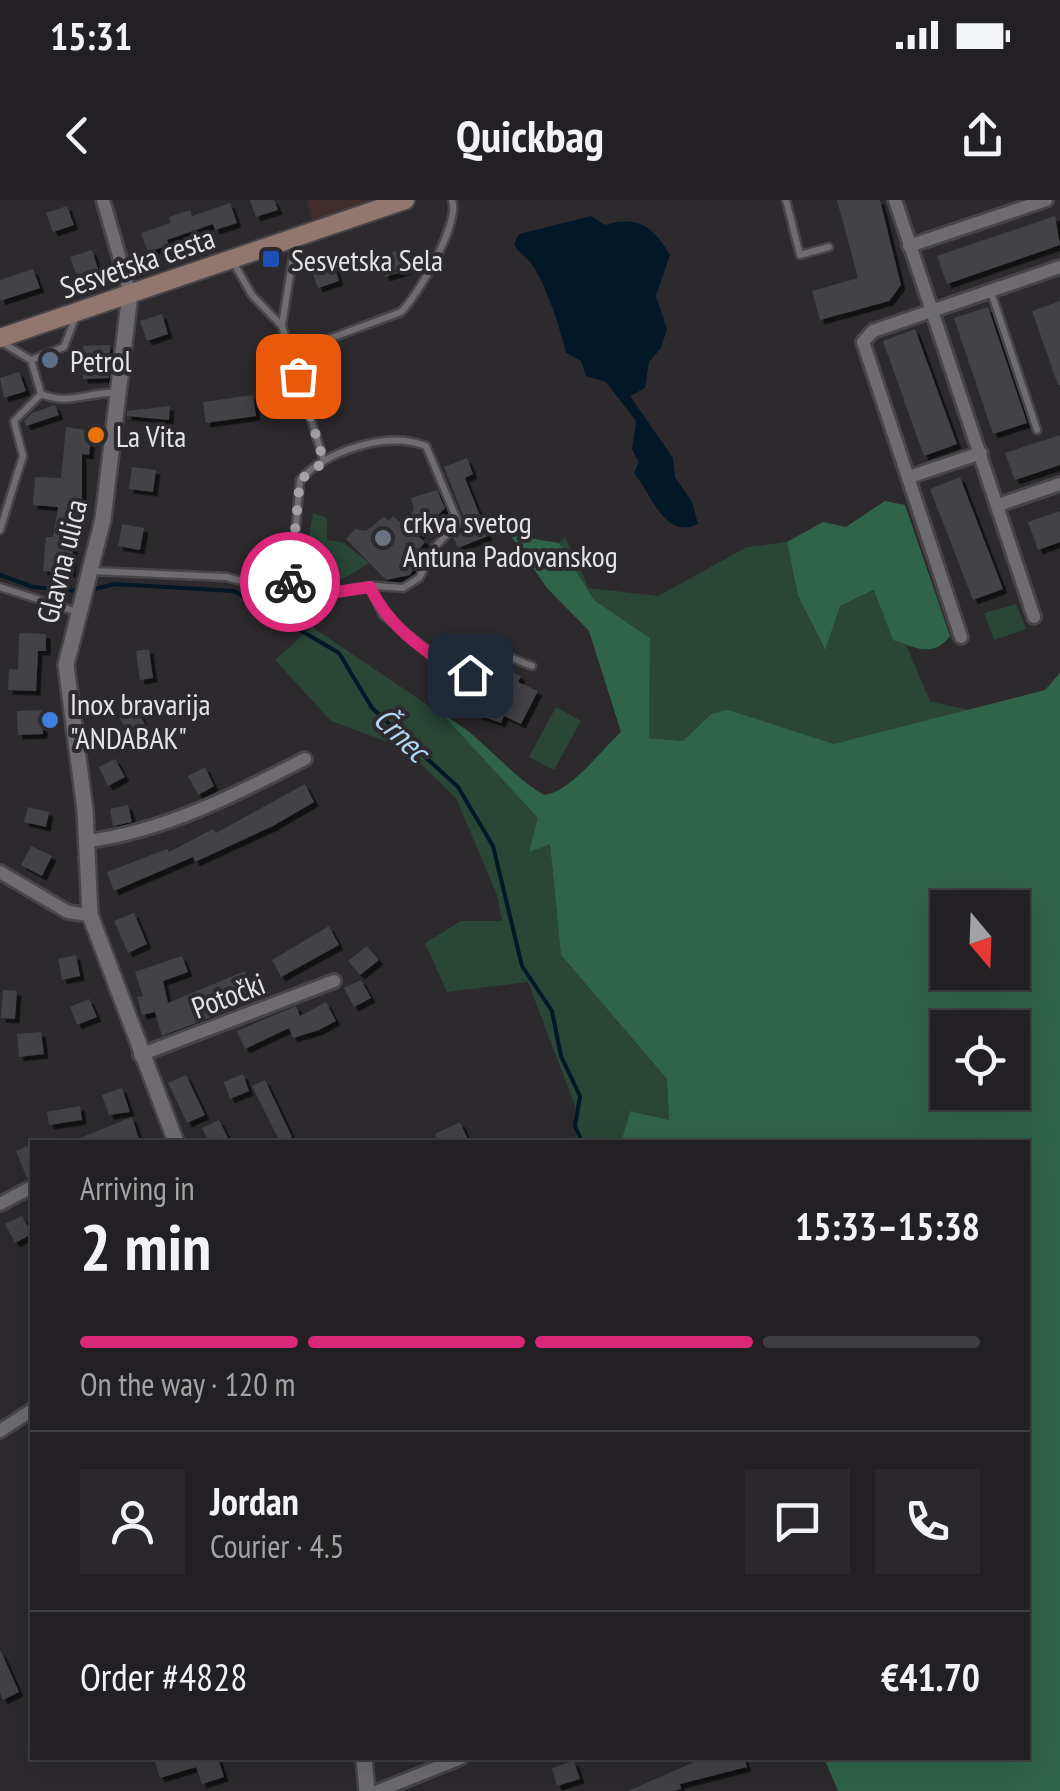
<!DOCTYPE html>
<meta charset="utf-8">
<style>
:root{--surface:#222022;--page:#2a282a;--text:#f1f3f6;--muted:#a2a3a5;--line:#3f3e40;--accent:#db2777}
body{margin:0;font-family:"PT Sans Narrow",sans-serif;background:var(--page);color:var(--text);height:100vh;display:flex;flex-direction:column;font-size:38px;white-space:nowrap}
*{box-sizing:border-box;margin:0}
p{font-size:32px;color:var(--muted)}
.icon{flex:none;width:55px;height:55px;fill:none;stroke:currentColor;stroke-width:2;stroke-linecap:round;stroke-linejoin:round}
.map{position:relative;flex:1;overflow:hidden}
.sheet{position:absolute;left:30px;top:940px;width:1000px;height:620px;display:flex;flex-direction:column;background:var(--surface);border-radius:0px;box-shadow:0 10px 40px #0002,0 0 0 2px var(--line)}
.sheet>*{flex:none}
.needle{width:65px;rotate:161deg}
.buttons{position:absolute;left:930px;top:690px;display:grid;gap:20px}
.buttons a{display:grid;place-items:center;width:100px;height:100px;border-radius:0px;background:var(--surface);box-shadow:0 10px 40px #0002,0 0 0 2px var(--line);font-size:50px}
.pin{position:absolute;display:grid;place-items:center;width:85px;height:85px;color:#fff;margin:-42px;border-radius:20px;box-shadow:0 5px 15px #0006}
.courier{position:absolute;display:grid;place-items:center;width:100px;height:100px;margin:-50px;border:8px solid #db2777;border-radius:50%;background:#fff;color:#222;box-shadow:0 2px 12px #0007}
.head em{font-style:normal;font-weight:700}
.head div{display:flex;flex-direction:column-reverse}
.head{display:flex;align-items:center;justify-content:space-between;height:170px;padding:0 50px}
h1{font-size:65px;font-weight:700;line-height:75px}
.bar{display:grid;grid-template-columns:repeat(4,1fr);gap:15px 10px;align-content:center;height:120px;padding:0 50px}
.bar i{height:12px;border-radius:8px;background:var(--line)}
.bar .selected{background:var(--accent)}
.bar p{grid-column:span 4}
.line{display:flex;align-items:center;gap:25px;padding:0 50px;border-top:2px solid var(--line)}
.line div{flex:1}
.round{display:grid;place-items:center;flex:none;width:105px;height:105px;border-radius:0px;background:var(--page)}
.status{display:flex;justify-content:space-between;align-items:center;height:70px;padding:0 50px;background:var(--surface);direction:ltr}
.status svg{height:28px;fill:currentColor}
header{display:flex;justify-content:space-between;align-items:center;height:130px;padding:0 50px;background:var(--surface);font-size:45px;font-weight:700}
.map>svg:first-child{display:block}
.commercial{fill:#412d2b}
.green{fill:#294637}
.forest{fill:#30644a;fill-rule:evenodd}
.water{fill:#021827}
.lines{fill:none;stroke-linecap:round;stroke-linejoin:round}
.stream{stroke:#021827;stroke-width:4}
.building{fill:#424246;filter:url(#shadow)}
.service-casing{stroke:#474548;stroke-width:11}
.minor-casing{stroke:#474548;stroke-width:18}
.tertiary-casing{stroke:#474548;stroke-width:20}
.secondary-casing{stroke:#474548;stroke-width:22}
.service{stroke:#6e6c70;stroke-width:6}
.minor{stroke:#6e6c70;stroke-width:12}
.tertiary{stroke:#6e6c70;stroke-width:15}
.secondary{stroke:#92776e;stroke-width:18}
.done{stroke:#a4a2a5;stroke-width:10;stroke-dasharray:0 18}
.route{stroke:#db2777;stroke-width:12}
.transit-dot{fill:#1a4fb4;stroke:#2d2a2e;stroke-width:4}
.service-dot{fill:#5c6f8a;stroke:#2d2a2e;stroke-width:4}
.food-dot{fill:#e8710a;stroke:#2d2a2e;stroke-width:4}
.worship-dot{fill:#6b7280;stroke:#2d2a2e;stroke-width:4}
.shop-dot{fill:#3f7fe0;stroke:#2d2a2e;stroke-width:4}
.labels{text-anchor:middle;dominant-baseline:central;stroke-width:8;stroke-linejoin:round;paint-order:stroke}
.poi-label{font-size:30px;fill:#e4e3e5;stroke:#2d2a2e;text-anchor:start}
.street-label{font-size:30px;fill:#e4e3e5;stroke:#2d2a2e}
.water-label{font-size:32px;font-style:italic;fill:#afd7f5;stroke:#2d2a2e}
</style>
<div class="status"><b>15:31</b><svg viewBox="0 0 49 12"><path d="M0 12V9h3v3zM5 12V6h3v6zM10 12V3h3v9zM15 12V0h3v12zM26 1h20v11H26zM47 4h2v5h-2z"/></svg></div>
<header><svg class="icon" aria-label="back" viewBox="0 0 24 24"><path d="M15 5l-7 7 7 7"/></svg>Quickbag<svg class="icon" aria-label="share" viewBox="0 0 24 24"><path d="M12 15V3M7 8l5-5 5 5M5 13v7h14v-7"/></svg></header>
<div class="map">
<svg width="1060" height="1591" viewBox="0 0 1060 1591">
<defs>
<filter id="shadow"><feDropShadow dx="4.5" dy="4.5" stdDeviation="0" flood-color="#0009"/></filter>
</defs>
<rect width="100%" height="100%" fill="#2d2a2e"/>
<!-- commercial -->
<polygon class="commercial" points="307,0 380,0 313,23"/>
<!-- green -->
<g class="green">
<path d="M313,313L327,318V340L344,343L369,363C349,376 327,392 302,380Z"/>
<polygon points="565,337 589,388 658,396 747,347 787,342 798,396 824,449 840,406 875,390 893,440 906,445 930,501 972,511 834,544 711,514 683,541 648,538 650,438 594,400 559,343"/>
<polygon points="1016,404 1026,429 994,440 984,413"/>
<polygon points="312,427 444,516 539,618 530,651 550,643 561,755 667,879 669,920 630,911 621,942 576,942 575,906 528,782 447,792 425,743 461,721 502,721 497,695 456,598 404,548 331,521 275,460"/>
<polygon points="556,507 581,521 554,570 529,557"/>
</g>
<!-- forest -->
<g class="forest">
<path d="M885,301L905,305L950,436C933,458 916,448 893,440L874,390L840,406L825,450L798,396L787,342L823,322L846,327Z"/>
<path d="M510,335L559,343L594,400L650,438L649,538L683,541L711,514L728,510L834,544L1045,490L1060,473V1591H838L824,1558H1028V942H621L630,911L669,920L667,879L561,755L550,644L529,652L538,618L444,516C474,528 509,575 544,595C571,592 601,550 621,532L589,431L547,388ZM948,708H1012V772H948ZM948,828H1012V892H948Z"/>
</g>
<!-- water -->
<path class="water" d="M591,16L605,25C638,15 654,27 670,55L656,96L667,129L661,148L649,162L645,188L630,196L673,258L675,277L692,302L698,324C665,341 651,293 634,273L639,262L632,249L636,221L606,182L586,176L581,161L566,153C561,131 545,80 530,62C525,55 518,53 514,44L519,34Z"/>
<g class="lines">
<!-- stream -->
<g class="stream">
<polyline points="0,375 33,387 78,391"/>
<polyline points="88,391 114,384 234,391 339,453 372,508 458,587 493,646 522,766 552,811 561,856 580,896 575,926 582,942"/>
</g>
</g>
<!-- building -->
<g class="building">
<polygon points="250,0 274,0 278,10 256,17"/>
<polygon points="837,0 880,0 901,85 889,101 820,120 812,91 858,78"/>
<polygon points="230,3 237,23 215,30 213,24 167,40 169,45 148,52 141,33 171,23 169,17 190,10 192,16"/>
<polygon points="67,6 74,25 53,32 46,13"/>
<polygon points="1055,16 1060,45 947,84 937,56"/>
<polygon points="92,50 98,69 77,76 70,57"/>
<polygon points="400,50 407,70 385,77 379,57"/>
<polygon points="333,62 339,81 318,88 311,69"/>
<polygon points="33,69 40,88 0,101 0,80"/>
<polygon points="1060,101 1060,185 1058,185 1032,111"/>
<polygon points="988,107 1027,223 993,234 954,118"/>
<polygon points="162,114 168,134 147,141 140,121"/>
<polygon points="915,129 957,244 924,256 883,141"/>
<polygon points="110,145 109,178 83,179 83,146"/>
<polygon points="19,172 26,191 4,198 0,178"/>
<polygon points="253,195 256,216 206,223 203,202"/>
<polygon points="55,205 59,215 26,226 24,221 32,213"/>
<polygon points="170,206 169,220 127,216 127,211"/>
<polygon points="66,227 92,231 89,255 82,254 82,305 79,323 75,323 71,373 43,371 46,337 53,337 58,307 33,305 35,277 61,278"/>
<polygon points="1060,235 1060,265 1015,280 1005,253"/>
<polygon points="467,258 473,274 465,278 488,336 458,348 453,337 464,331 465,320 444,267"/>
<polygon points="132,267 156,270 153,292 129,289"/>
<polygon points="960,277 1003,389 973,400 930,289"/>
<polygon points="437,290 445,308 418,336 425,342 416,353 420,358 410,375 386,380 346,339 355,329 366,331 384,317 389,321 393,316 402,324 414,310 411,298"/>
<polygon points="1060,311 1060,342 1038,350 1028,322"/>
<polygon points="122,324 144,328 140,350 118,346"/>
<polygon points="19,433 46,434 46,451 38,451 36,491 8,490 9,469 18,470"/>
<polygon points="149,449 153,478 140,480 136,451"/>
<polygon points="496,465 521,476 518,482 538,491 521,524 504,516 501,523 475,514 496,483 488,480"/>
<polygon points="136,508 146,526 129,535 119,517"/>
<polygon points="43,510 43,534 18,535 17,511"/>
<polygon points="115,559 125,577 108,586 99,567"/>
<polygon points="205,567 214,586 198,595 188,576"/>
<polygon points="305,584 314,602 273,626 195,662 193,657 114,691 107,672 167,649 169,652 213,629 216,633"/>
<polygon points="128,605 132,622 113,626 110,609"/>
<polygon points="28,607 49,612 46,627 24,622"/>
<polygon points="31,646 52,656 42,676 21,665"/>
<polygon points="134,713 147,744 128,753 114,721"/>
<polygon points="329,726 339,745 281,777 272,760"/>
<polygon points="367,746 379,760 360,775 348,761"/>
<polygon points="76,755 80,776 62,780 58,759"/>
<polygon points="182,756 188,772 163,781 168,803 245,771 253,791 209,809 212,817 162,836 155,812 142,815 137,797 143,796 135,772"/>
<polygon points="361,780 371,798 354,807 344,788"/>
<polygon points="3,790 17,791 15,819 1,818"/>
<polygon points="89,799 97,817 77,825 70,807"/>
<polygon points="326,802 336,821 319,830 293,838 289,828 245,849 237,831 296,806 300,816"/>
<polygon points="41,832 44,854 19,857 17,834"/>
<polygon points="243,874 249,891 230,899 224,882"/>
<polygon points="186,875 205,915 187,923 168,883"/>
<polygon points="265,880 292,937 280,942 252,886"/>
<polygon points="122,888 130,912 109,915 102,895"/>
<polygon points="80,906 82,920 49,925 47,912"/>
<polygon points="132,917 139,939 70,942"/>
<polygon points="219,920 228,938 209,942 202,928"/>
<polygon points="460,922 469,942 439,942 435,934"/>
<polygon points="32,944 32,977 27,978 16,951"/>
<polygon points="22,1016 32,1034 15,1043 5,1024"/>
<polygon points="0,1449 19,1492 3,1500 0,1493"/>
<polygon points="168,1558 218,1558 224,1577 202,1584 196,1567 160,1578 155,1562"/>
<polygon points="703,1558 744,1558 747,1567 680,1584 681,1589 674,1591 628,1591"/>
<polygon points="574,1561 580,1579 557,1586 552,1568"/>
</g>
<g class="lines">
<defs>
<g id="service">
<polyline points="786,0 800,55 829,47"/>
<polyline points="233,62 252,95 282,126 324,261"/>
<polyline points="991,92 1037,230"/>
<polyline points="282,125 296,38"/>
<polyline points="3,143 31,160 41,194"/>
<path d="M291,153L401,112C419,94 460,23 452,0"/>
<polyline points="31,160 64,147 76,116"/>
<path d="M41,194C69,206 90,191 118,193"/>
<polyline points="0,330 23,256 14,221 41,194"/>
<path d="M92,371L226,377L302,397L376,386L403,388L419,378L435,347L458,322L426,246C387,231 328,250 300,280L290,393"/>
<polyline points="0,387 77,412"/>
<polyline points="370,387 383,415 460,476 470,475 489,449 532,466"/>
</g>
<g id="minor">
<polyline points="103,0 130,94"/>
<polyline points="895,0 1034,417"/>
<polyline points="909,46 1046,0"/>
<polyline points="909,277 981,253"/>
<polyline points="998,305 1060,284"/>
<polyline points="961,437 863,142 873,131 1060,67"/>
<path d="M88,641C165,631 237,594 305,559"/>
<polyline points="0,672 68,712 90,715"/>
<polyline points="140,855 334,781"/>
<polyline points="0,1004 32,987"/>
<polyline points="0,1231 32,1210"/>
<polyline points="378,1591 461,1558"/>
</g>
<g id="tertiary">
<polyline points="130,94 103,319 66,465 85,610 90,715 176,942"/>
<polyline points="364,1558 367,1591"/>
</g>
<polyline id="secondary" points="0,138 405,0"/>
</defs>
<!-- service casing -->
<use href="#service" class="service-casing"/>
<!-- minor casing -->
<use href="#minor" class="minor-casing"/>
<!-- tertiary casing -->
<use href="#tertiary" class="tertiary-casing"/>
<!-- secondary casing -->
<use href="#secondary" class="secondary-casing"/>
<!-- service -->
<use href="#service" class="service"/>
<!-- minor -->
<use href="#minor" class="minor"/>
<!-- tertiary -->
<use href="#tertiary" class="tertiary"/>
<!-- secondary -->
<use href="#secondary" class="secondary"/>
</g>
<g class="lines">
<!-- done -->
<polyline class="done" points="290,382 300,280 324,262 298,176"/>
<!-- route -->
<path class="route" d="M290,382V392L302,397L370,387C389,428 424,449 460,476L470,475"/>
</g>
<!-- markers -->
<rect class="transit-dot" x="261" y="49" width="20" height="20" rx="5"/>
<circle class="service-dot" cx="50" cy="160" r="10"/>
<circle class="food-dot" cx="96" cy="235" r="10"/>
<circle class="worship-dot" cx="383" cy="338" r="10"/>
<circle class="shop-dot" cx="50" cy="520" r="10"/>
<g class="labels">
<!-- poi labels -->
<g class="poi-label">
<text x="291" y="59">Sesvetska Sela</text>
<text x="70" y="160">Petrol</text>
<text x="116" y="235">La Vita</text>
<text x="403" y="321">crkva svetog<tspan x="403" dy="34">Antuna Padovanskog</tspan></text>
<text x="70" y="503">Inox bravarija<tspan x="70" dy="34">"ANDABAK"</tspan></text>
</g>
<!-- street labels -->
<g class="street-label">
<text transform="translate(137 62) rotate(-19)">Sesvetska cesta</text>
<text transform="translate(61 361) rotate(-76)">Glavna ulica</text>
<text transform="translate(228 795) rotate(-21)">Potočki</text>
</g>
<!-- water labels -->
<g class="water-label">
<text transform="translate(402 534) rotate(44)">Črnec</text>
</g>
</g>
</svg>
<div class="buttons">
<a><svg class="needle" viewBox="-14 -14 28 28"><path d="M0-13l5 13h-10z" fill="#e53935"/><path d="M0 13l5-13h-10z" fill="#a2a3a5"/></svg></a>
<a><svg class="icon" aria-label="locate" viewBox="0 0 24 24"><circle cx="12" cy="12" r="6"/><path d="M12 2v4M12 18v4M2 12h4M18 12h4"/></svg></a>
</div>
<div class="pin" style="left:298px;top:176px;background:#ea580c"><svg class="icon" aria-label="bag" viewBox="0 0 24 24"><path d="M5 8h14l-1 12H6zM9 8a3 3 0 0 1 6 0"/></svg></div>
<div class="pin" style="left:470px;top:475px;background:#1f2937"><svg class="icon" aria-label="home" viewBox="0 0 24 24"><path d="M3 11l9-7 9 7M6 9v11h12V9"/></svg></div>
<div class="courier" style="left:290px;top:382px"><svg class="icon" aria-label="bike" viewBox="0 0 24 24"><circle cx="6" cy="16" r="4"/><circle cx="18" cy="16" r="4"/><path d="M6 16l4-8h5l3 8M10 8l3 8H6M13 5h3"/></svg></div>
<section class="sheet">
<div class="head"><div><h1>2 min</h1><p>Arriving in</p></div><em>15:33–15:38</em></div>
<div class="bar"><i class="selected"></i><i class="selected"></i><i class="selected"></i><i></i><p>On the way · 120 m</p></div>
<div class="line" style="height:180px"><a class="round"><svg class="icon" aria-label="person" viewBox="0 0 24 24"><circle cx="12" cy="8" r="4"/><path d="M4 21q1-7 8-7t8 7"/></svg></a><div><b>Jordan</b><p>Courier · 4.5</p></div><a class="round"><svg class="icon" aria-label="chat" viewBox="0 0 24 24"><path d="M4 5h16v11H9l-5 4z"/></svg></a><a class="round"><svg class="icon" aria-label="phone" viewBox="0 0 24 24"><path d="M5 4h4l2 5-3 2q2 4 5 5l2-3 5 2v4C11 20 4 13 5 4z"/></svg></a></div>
<div class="line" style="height:130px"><div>Order #4828</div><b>€41.70</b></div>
</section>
</div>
